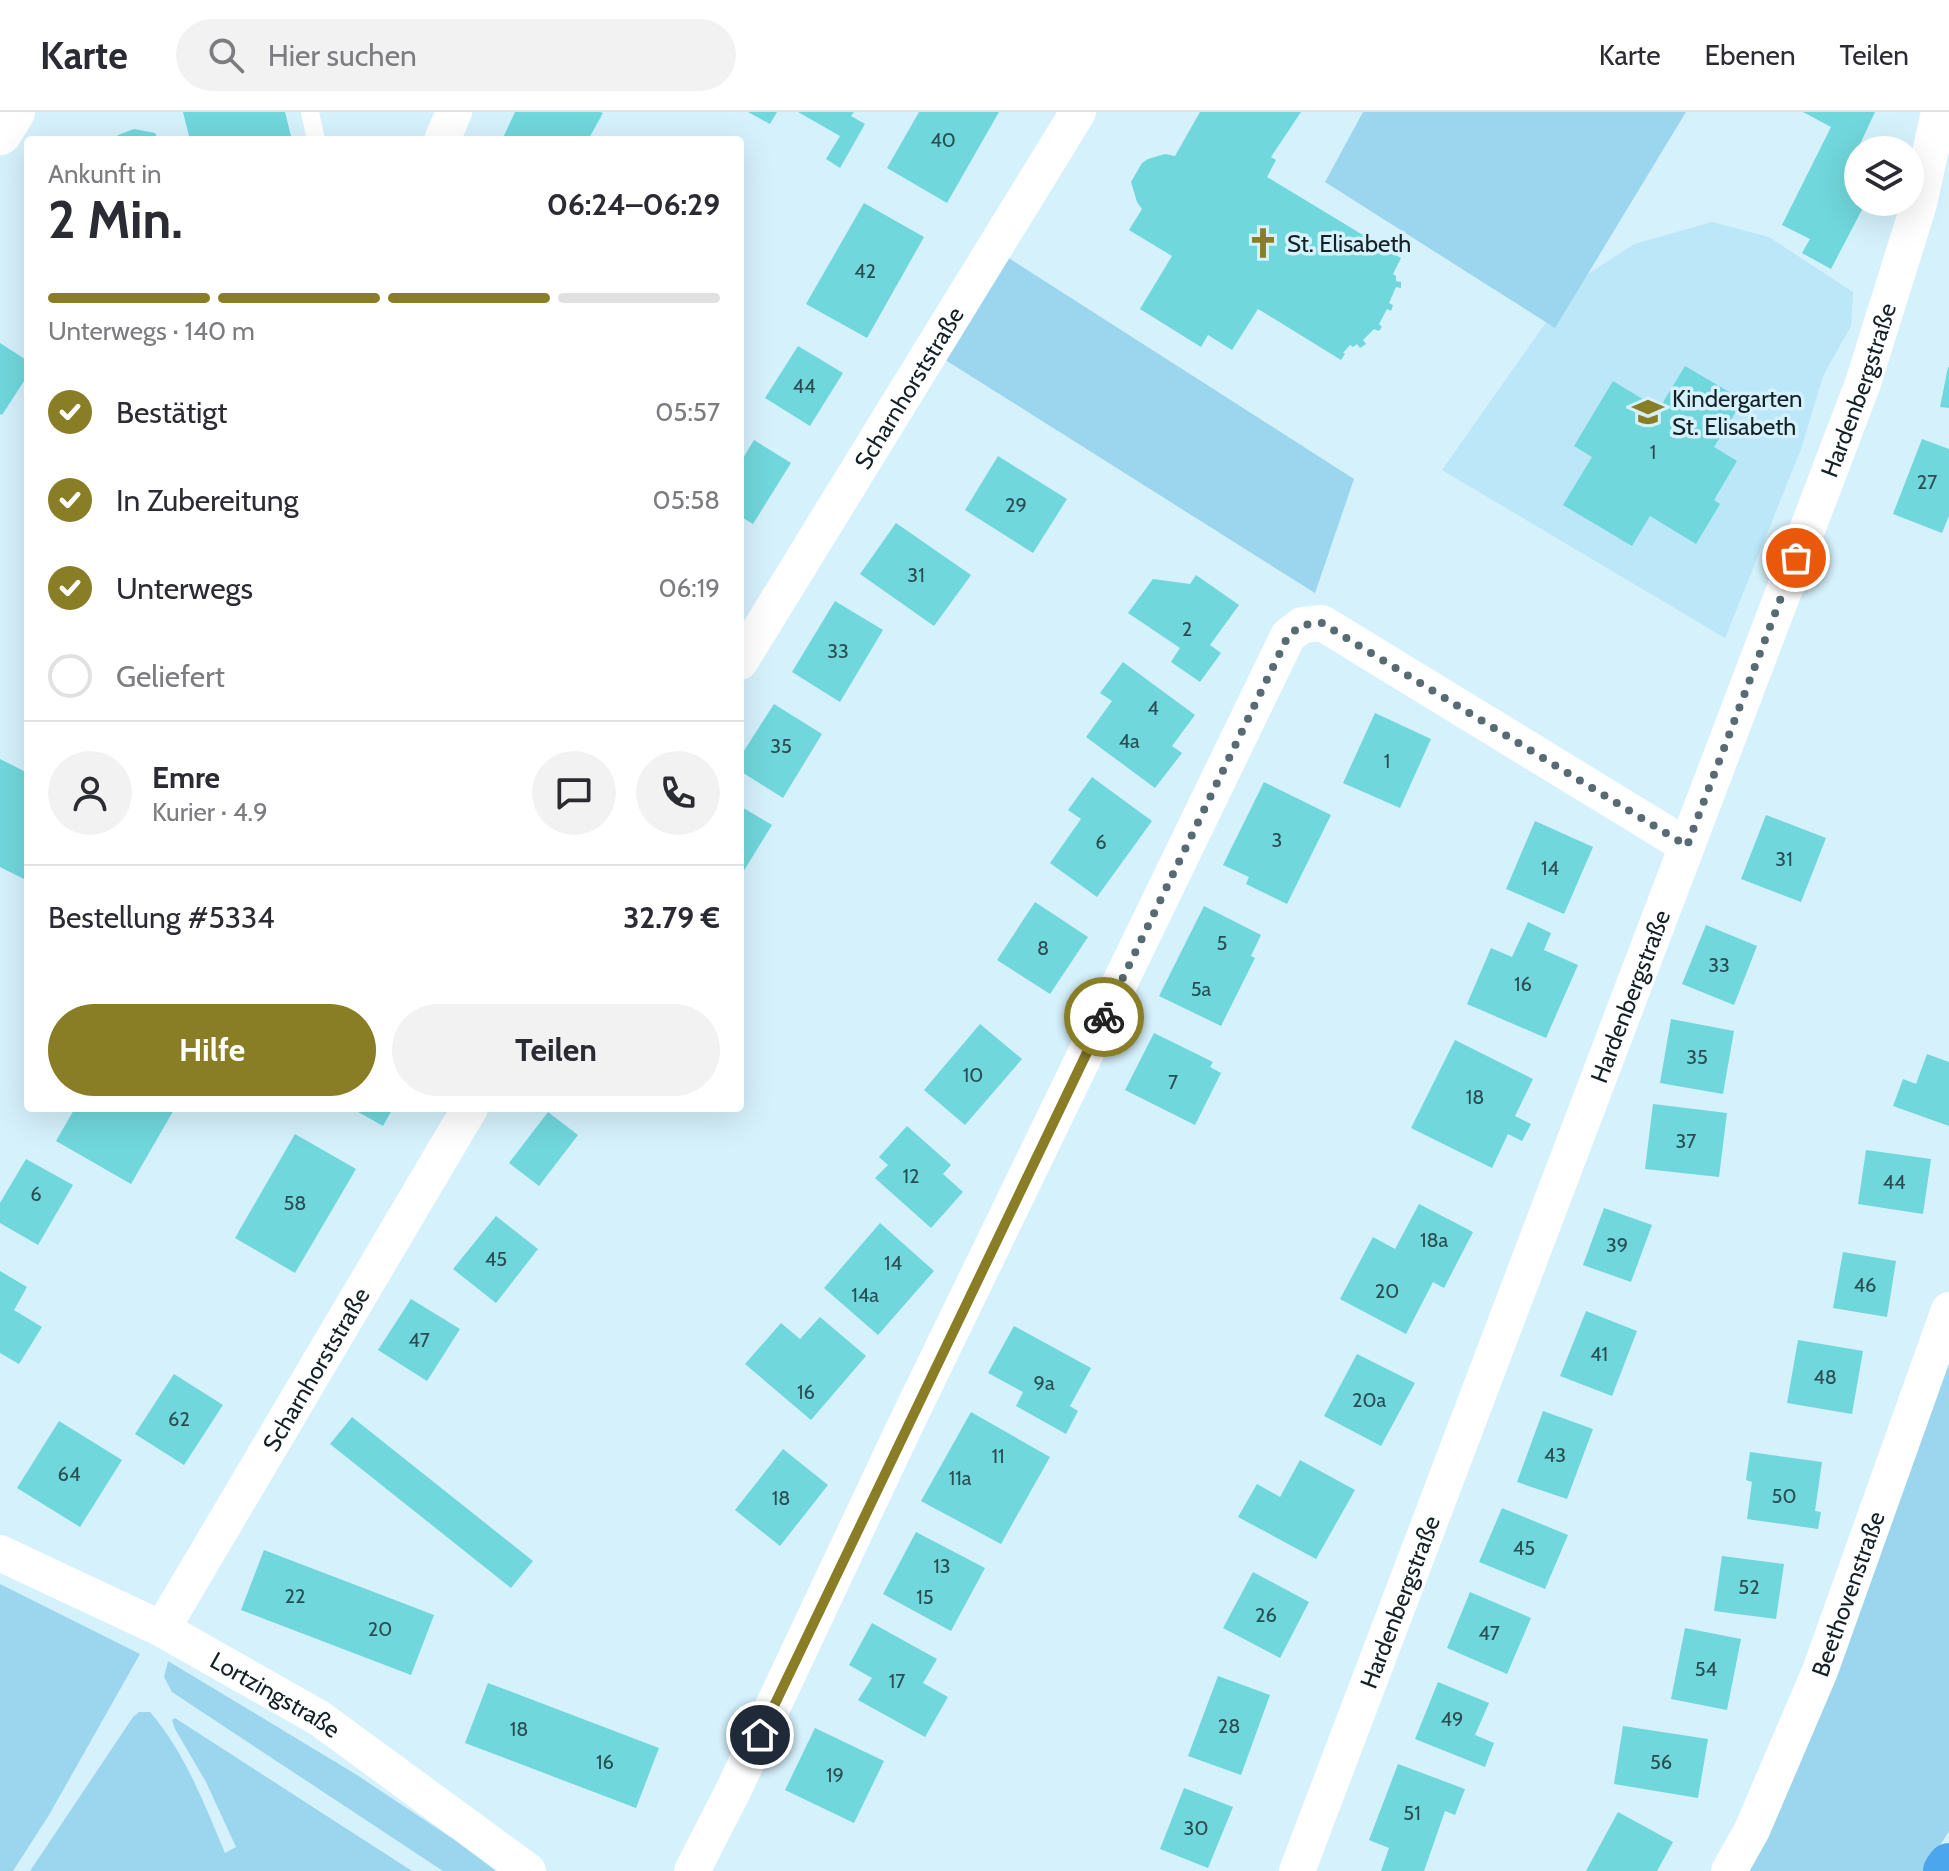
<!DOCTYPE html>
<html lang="de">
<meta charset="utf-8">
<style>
:root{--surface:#fff;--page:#f2f2f3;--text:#2b2b33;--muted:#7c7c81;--line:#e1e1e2;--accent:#897e25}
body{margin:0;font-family:Cabin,sans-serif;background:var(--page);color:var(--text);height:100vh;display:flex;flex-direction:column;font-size:30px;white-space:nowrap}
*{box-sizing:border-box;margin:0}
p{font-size:26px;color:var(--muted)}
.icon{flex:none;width:44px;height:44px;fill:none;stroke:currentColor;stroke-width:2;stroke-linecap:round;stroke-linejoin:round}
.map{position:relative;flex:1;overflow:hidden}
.sheet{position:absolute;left:24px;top:24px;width:720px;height:976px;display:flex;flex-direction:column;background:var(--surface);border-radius:8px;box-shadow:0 8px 32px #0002}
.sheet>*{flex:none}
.fabs{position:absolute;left:1844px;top:24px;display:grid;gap:16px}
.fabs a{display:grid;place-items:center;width:80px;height:80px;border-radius:50%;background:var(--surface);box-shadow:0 8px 32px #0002;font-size:40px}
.pin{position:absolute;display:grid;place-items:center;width:68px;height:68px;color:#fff;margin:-34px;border:4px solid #fff;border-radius:50%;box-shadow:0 2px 8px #0007}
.courier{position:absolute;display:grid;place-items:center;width:80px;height:80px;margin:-40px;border:6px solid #897e25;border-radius:50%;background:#fff;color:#222;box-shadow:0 2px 10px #0007}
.headline em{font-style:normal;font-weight:800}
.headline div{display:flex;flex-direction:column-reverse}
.headline{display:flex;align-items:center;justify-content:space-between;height:136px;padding:0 24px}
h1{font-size:52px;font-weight:800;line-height:60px}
.bar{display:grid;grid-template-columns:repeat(4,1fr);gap:12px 8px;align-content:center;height:96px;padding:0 24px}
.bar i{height:10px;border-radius:6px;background:var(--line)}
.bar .selected{background:var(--accent)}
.bar p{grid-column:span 4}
.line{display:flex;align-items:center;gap:20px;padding:0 24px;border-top:2px solid var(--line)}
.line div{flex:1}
.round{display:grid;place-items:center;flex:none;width:84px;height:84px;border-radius:42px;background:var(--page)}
ol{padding:0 24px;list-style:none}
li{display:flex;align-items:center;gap:24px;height:88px}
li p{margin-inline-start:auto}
li .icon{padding:8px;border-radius:50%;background:var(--accent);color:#fff;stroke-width:4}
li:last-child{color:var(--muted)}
li i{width:44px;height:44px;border:4px solid var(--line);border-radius:50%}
.button{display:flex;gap:16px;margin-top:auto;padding:16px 24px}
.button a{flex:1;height:92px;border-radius:48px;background:var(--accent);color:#fff;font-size:32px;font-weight:800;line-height:92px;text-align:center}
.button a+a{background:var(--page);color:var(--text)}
header{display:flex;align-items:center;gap:48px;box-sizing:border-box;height:112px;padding:0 40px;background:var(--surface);border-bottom:2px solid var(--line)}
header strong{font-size:38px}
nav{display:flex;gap:44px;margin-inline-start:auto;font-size:28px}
.search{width:560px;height:72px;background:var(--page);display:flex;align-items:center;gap:20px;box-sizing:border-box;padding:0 28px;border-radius:44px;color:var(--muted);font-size:30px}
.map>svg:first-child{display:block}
.built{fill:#bbe7f9}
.green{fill:#9bd6ee}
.building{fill:#70d7dc}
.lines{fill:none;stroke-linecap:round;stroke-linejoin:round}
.service{stroke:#fff;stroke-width:18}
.minor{stroke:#fff;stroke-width:36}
.tertiary{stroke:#fff;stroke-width:44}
.trunk{stroke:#4ca6ee;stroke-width:44}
.done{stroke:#586a72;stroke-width:8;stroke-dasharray:0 14.4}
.route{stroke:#897e25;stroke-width:10}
.labels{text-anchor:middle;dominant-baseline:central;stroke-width:7;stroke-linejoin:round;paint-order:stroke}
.number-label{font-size:20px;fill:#2b4e54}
.poi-label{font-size:24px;fill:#142127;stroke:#d5f1fc;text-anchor:start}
.street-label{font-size:24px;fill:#142127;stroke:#d5f1fc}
</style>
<header>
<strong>Karte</strong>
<div class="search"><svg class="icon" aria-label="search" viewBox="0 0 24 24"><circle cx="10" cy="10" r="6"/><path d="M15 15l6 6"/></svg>Hier suchen</div>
<nav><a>Karte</a><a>Ebenen</a><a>Teilen</a></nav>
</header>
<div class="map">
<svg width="1949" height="1759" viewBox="0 0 1949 1759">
<rect width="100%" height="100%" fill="#d5f1fc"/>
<!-- built -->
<polygon class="built" points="1712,110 1769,125 1853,180 1851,214 1823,264 1801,337 1725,526 1442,358 1573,172 1634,132"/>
<!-- green -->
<g class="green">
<polygon points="1363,0 1686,0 1555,216 1325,70"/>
<polygon points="993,136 1354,367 1315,481 931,239"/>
<polygon points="1949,1250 1949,1719 1924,1759 1740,1759"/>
<polygon points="0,1472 140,1542 49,1703 13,1759 0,1759"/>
<polygon points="168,1549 357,1663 456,1729 496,1759 443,1759 172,1580 164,1565"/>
<path d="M139,1600H150C184,1639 205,1693 225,1741L236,1735L206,1670L175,1617L172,1608L175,1606L412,1759H30L133,1605Z"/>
</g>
<!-- building -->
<g class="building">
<polygon points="183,0 285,0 292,28 190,28"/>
<polygon points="515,0 600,0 603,1 588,28 502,28"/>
<polygon points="748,0 777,0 770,12"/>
<polygon points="798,0 854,0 851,4 865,12 840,56 826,47 840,24"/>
<polygon points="919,0 999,0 947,91 887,56"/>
<polygon points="1200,0 1301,0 1271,45 1276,48 1267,65 1401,146 1393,162 1396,164 1396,169 1401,170 1401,176 1396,175 1389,191 1393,193 1391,199 1387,197 1379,212 1382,215 1379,219 1374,217 1363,228 1366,232 1360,236 1357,232 1353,235 1350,233 1343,241 1345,242 1341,248 1258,197 1232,238 1208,223 1201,235 1140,197 1172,144 1129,118 1142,97 1137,90 1131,70 1142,51 1148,47 1165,42 1175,44"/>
<polygon points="1803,0 1875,0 1847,60 1858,66 1858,90 1866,90 1831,157 1802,141 1810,127 1782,113 1831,15"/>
<polygon points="134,17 155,21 158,28 115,28 118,23"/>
<polygon points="864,91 924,125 867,226 806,192"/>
<polygon points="0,231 28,249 28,263 2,303 0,302"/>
<polygon points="798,234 843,261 810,314 765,286"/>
<polygon points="1685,254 1743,288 1714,335 1737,349 1714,388 1720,392 1696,432 1650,404 1632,434 1563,393 1592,345 1574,334 1613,269 1659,297"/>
<polygon points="1948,255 1949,255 1949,296 1940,295"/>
<polygon points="1922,327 1949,337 1949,404 1942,421 1893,402"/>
<polygon points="754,328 791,351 753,412 740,404 740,351"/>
<polygon points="998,344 1067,387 1033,441 965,398"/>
<polygon points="896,411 971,463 934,514 860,462"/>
<polygon points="1196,463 1239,493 1210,533 1221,541 1200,570 1171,550 1180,536 1128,501 1153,467 1190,472"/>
<polygon points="835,489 883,518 840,590 792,560"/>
<polygon points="1123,550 1195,603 1172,634 1182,641 1155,676 1086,625 1112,589 1100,581"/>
<polygon points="774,592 822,622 783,686 740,659 740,645"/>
<polygon points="1375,601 1431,627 1400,696 1343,671"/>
<polygon points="0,647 28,661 28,769 0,755"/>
<polygon points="1092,665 1152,709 1097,785 1050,751 1081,707 1068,698"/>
<polygon points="1264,670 1331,703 1287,792 1246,772 1249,765 1223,753"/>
<polygon points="740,694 772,713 740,765"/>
<polygon points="1766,703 1826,726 1801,790 1741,767"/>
<polygon points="1535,709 1593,735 1564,802 1506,777"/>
<polygon points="1035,790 1088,825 1050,882 997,848"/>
<polygon points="1204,794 1261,823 1251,844 1255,846 1221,914 1159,884"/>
<polygon points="1528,810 1551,821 1544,838 1578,853 1546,926 1467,892 1491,836 1512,845"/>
<polygon points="1706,813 1757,834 1734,893 1682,872"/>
<polygon points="1671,907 1734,919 1723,982 1660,971"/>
<polygon points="980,912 1022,947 965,1013 924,978"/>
<polygon points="1154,921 1213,950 1210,955 1221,961 1195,1013 1125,978"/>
<polygon points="1455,928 1533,967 1515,1004 1531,1012 1522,1029 1508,1022 1492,1056 1411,1016"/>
<polygon points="1927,942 1949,950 1949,1014 1893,994 1903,967 1916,972"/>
<polygon points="1653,992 1727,1001 1719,1065 1645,1057"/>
<polygon points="75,996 175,996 131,1072 56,1029"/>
<polygon points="351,996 393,996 383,1014"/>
<polygon points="548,1000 578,1023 539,1074 509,1051"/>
<polygon points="907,1014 951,1053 943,1062 963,1080 931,1116 875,1066 888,1053 879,1045"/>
<polygon points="295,1022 356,1057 295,1161 235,1126"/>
<polygon points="1866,1038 1931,1047 1923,1102 1858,1092"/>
<polygon points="26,1047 73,1073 38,1133 0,1111 0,1091"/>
<polygon points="1419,1092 1473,1120 1444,1176 1433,1170 1406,1222 1340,1187 1373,1125 1395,1137"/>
<polygon points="1604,1096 1652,1113 1631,1170 1583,1153"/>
<polygon points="496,1104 538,1137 496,1191 453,1157"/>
<polygon points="880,1111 934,1159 878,1223 824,1176"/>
<polygon points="1843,1140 1896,1149 1887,1205 1833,1196"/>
<polygon points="0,1159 27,1175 14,1198 42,1215 19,1252 0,1241"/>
<polygon points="411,1187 460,1217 427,1269 378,1238"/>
<polygon points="1586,1199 1637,1219 1612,1284 1560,1264"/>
<polygon points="820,1205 866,1244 811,1308 745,1252 781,1211 800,1227"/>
<polygon points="1014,1214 1091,1256 1070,1294 1078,1299 1066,1322 1016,1294 1023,1280 988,1261"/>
<polygon points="1798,1228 1863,1239 1852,1302 1787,1291"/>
<polygon points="1357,1242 1415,1271 1381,1334 1324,1304"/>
<polygon points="174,1262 223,1293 184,1353 135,1322"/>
<polygon points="1543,1299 1593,1317 1567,1387 1517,1370"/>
<polygon points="971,1300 1050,1345 1001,1432 921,1389"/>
<polygon points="352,1305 533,1449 511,1476 330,1332"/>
<polygon points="59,1309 122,1348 80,1415 17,1376"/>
<polygon points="783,1337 828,1373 780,1434 735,1398"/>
<polygon points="1750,1340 1822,1350 1815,1399 1821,1400 1818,1417 1747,1407 1752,1370 1746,1368"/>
<polygon points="1300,1348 1355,1378 1316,1447 1238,1405 1257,1372 1280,1385"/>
<polygon points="1502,1396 1568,1423 1545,1477 1479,1450"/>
<polygon points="916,1420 985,1456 951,1519 883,1482"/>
<polygon points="264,1438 434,1503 411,1563 241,1498"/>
<polygon points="1722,1444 1784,1452 1776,1507 1714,1499"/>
<polygon points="1253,1460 1309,1490 1280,1546 1223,1516"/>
<polygon points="1470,1480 1531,1506 1507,1562 1447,1536"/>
<polygon points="872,1511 937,1547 923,1571 948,1585 925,1625 858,1588 872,1566 849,1553"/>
<polygon points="1685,1516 1741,1527 1727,1598 1671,1587"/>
<polygon points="1218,1564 1270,1583 1241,1663 1188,1644"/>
<polygon points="1438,1570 1489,1591 1475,1623 1494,1631 1485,1655 1415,1627"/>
<polygon points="488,1571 659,1636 636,1696 465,1631"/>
<polygon points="1623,1614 1708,1627 1698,1686 1614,1672"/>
<polygon points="815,1616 884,1649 854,1711 785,1678"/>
<polygon points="1398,1652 1465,1677 1455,1703 1445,1699 1424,1759 1381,1759 1389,1736 1369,1728"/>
<polygon points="1184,1676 1233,1695 1208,1756 1160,1737"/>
<polygon points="1618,1700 1673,1730 1657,1759 1586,1759"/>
</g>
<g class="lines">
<!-- service -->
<polyline class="service" points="310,0 316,28"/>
<!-- minor -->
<g class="minor">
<polyline points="442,28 454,0"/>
<path id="s1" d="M740,550L1078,0"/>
<path id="s2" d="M0,1441L162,1517L319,1606L528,1759"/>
<path id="s3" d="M162,1517L470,996"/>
<polyline points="692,1759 733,1679 904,1316 1288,524 1302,513 1322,511 1687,734"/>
<path id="s4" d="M1297,1759L1863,271L1919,92L1939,0"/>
<path id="s5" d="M1729,1759L1752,1718L1820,1559L1949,1198"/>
</g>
<!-- tertiary -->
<polyline class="tertiary" points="0,21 13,0"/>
<!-- trunk -->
<polyline class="trunk" points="1945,1759 1949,1753"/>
</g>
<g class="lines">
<!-- done -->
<polyline class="done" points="1104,905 1288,524 1302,513 1322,511 1687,734 1796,446"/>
<!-- route -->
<polyline class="route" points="760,1623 1104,905"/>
</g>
<!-- icons -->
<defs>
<symbol id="church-bare" viewBox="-9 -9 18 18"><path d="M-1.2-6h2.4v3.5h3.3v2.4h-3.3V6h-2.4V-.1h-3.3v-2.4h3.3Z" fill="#897e25" stroke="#d5f1fc" stroke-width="2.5" paint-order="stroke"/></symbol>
<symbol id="school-bare" viewBox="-9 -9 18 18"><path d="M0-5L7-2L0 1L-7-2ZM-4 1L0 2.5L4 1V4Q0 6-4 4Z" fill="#897e25" stroke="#d5f1fc" stroke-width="2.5" paint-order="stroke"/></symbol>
</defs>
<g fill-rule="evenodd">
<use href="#church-bare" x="1241" y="109" width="44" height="44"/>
<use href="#school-bare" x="1626" y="278" width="44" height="44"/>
</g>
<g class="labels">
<!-- number labels -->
<g class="number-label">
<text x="943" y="28">40</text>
<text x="865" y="159">42</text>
<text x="804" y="274">44</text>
<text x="1653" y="340">1</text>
<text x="1927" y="370">27</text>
<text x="1016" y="393">29</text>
<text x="916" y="463">31</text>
<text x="1187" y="517">2</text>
<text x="838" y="539">33</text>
<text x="1153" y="596">4</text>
<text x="1129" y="629">4a</text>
<text x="781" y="634">35</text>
<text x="1387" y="649">1</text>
<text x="1277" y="728">3</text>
<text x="1101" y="730">6</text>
<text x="1784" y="747">31</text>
<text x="1550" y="756">14</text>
<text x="1222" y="831">5</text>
<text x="1043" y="836">8</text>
<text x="1719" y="853">33</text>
<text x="1523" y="872">16</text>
<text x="1201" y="877">5a</text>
<text x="1697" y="945">35</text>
<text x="973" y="963">10</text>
<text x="1173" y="970">7</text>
<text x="1475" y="985">18</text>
<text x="1686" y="1029">37</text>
<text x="911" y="1064">12</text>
<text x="1894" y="1070">44</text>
<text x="36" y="1082">6</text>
<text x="295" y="1091">58</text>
<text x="1434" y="1128">18a</text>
<text x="1617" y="1133">39</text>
<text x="496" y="1147">45</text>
<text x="893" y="1151">14</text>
<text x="1865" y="1173">46</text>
<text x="1387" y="1179">20</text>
<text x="865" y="1183">14a</text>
<text x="419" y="1228">47</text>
<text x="1599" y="1242">41</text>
<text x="1825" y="1265">48</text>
<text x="1044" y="1271">9a</text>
<text x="806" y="1280">16</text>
<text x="1369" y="1288">20a</text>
<text x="179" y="1307">62</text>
<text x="1555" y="1343">43</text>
<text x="998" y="1344">11</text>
<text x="69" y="1362">64</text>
<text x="960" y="1366">11a</text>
<text x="1784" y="1384">50</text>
<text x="781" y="1386">18</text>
<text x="1524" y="1436">45</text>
<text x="942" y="1454">13</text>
<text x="1749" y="1475">52</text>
<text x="295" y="1484">22</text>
<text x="925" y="1485">15</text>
<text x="1266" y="1503">26</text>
<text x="380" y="1517">20</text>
<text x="1489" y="1521">47</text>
<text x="1706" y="1557">54</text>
<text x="897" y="1569">17</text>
<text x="1452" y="1607">49</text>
<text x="1229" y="1614">28</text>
<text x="519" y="1617">18</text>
<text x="605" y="1650">16</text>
<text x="1661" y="1650">56</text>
<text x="835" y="1663">19</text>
<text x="1412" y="1701">51</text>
<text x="1196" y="1716">30</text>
</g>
<!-- poi labels -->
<g class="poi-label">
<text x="1287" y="131">St. Elisabeth</text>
<text x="1672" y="286">Kindergarten<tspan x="1672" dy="28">St. Elisabeth</tspan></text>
</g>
<!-- street labels -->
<g class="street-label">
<text stroke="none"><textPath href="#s1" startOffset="322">Scharnhorststraße</textPath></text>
<text stroke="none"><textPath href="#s4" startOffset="1584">Hardenbergstraße</textPath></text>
<text stroke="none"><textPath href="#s4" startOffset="936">Hardenbergstraße</textPath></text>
<text stroke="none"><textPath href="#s3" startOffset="302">Scharnhorststraße</textPath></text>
<text stroke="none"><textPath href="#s5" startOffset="302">Beethovenstraße</textPath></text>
<text stroke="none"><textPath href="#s4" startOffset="288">Hardenbergstraße</textPath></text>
<text stroke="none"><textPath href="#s2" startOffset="310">Lortzingstraße</textPath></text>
</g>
</g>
</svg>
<div class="fabs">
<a><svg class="icon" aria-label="layers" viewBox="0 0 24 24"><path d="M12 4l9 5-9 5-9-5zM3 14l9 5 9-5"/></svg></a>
</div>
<div class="pin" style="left:1796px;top:446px;background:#ea580c"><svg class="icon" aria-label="bag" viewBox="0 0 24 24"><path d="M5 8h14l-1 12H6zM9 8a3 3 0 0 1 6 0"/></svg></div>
<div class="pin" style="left:760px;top:1623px;background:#1f2937"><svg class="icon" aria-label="home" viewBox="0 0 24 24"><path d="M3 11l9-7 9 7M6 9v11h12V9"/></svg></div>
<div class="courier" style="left:1104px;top:905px"><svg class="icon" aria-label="bike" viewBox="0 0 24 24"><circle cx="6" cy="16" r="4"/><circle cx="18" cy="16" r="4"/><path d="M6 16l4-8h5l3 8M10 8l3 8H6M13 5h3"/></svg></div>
<section class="sheet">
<div class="headline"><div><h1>2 Min.</h1><p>Ankunft in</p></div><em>06:24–06:29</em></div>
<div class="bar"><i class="selected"></i><i class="selected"></i><i class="selected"></i><i></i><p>Unterwegs · 140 m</p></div>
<ol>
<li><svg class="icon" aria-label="check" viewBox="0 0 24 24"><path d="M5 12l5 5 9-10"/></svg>Bestätigt<p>05:57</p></li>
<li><svg class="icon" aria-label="check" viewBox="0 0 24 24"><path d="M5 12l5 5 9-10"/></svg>In Zubereitung<p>05:58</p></li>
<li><svg class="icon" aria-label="check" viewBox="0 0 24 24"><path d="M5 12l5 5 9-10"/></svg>Unterwegs<p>06:19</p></li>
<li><i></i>Geliefert</li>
</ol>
<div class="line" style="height:144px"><a class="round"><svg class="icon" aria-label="person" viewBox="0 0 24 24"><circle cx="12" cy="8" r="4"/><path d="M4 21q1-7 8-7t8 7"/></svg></a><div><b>Emre</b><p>Kurier · 4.9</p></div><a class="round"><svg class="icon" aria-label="chat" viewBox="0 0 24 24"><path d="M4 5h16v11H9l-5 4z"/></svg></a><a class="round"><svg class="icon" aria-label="phone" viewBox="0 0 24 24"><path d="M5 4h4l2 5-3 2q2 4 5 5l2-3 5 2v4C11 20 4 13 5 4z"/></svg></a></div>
<div class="line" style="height:104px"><div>Bestellung #5334</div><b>32.79 €</b></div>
<div class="button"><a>Hilfe</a><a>Teilen</a></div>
</section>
</div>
